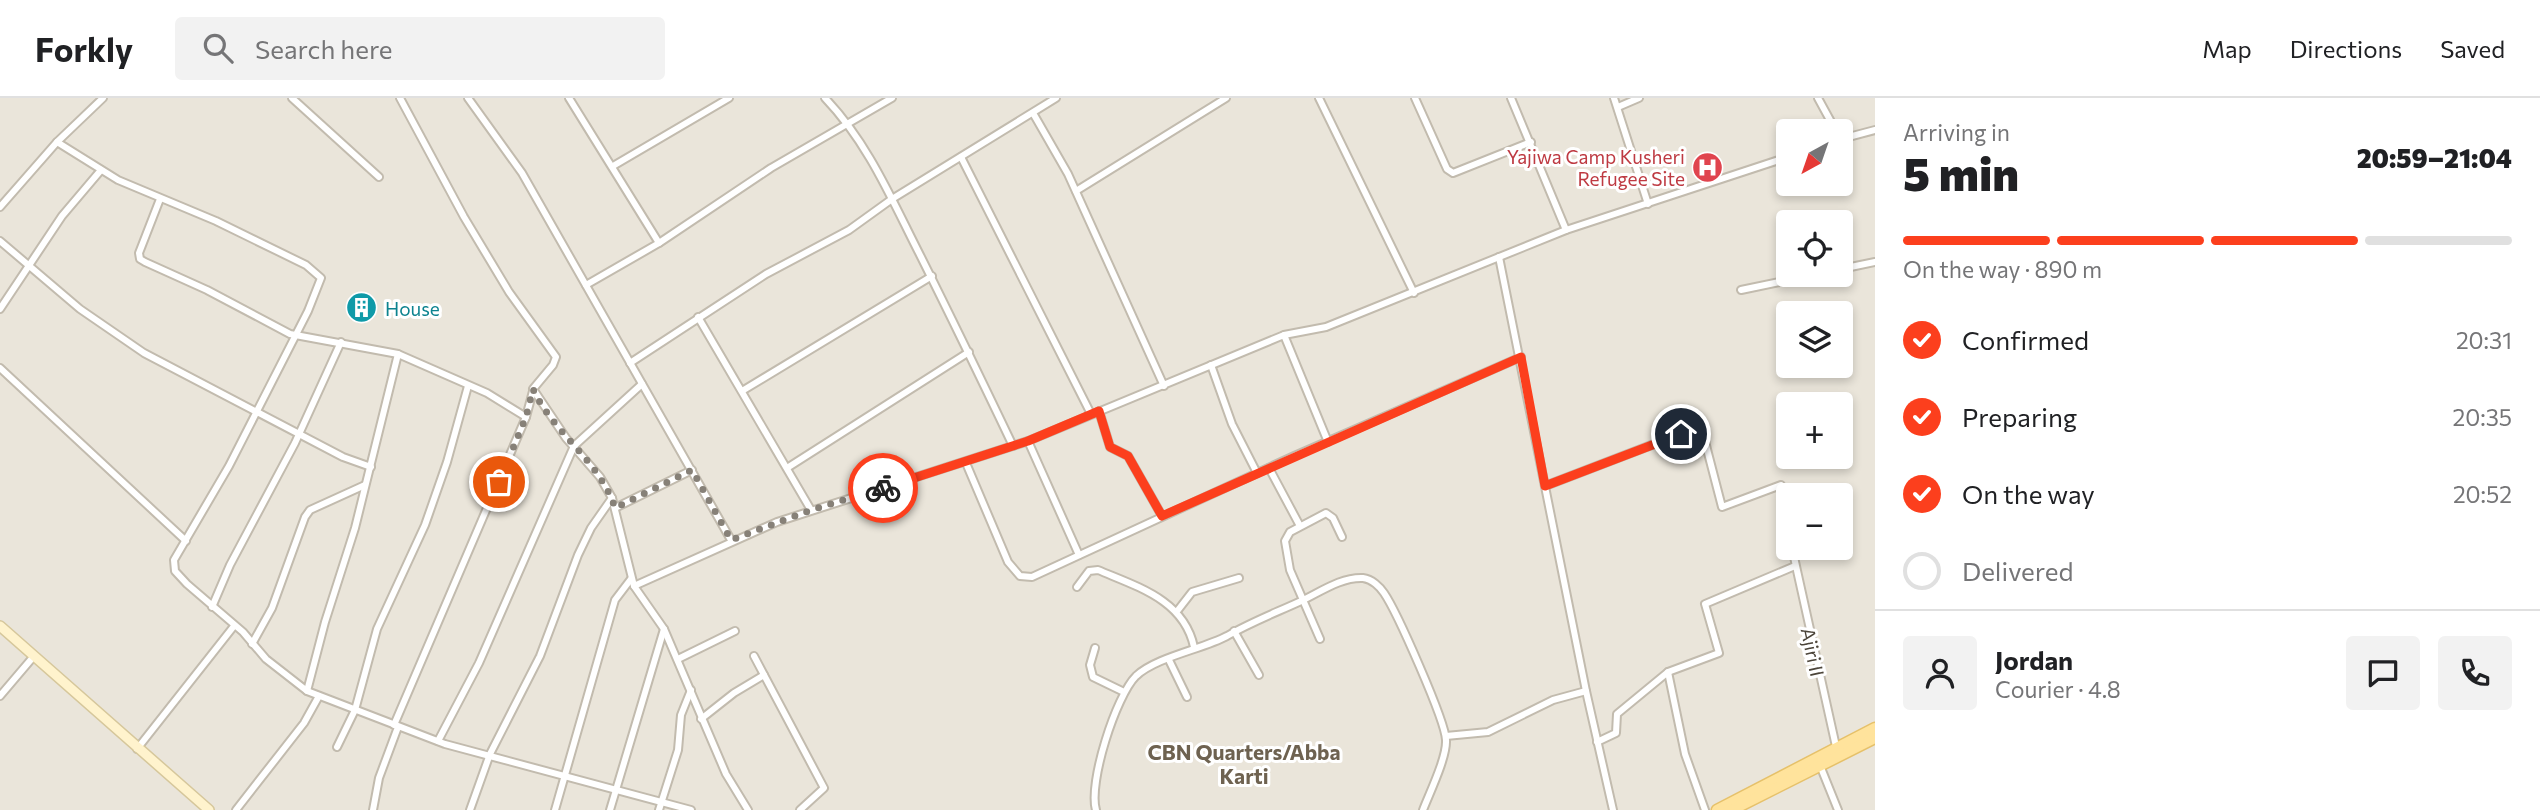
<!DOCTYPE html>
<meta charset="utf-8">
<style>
:root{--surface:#fff;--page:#f2f2f2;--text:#202124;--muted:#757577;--line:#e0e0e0;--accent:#fc3f1d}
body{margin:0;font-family:Commissioner,sans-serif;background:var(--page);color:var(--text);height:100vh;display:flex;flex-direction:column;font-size:26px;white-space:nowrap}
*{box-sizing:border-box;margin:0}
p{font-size:23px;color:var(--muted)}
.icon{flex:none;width:38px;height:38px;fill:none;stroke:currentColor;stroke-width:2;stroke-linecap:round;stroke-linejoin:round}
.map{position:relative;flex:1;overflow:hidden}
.side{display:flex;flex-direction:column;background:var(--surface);width:665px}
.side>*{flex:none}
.needle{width:46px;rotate:220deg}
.fabs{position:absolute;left:1776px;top:21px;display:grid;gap:14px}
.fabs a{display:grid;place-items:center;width:77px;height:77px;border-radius:7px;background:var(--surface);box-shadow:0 4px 10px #0003;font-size:35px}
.pin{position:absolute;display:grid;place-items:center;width:60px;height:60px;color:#fff;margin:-30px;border:4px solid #fff;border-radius:50%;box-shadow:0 2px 7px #0007}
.courier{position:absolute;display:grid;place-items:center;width:70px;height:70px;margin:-35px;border:5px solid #fc3f1d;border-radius:50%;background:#fff;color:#222;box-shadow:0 2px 9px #0007}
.headline em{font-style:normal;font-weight:800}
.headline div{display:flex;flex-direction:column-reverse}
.headline{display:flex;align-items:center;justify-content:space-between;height:119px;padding:0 28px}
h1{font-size:46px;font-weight:800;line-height:52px}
.bar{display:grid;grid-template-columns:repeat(4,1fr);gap:10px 7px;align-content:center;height:84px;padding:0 28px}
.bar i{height:9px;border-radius:5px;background:var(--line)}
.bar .active{background:var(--accent)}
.bar p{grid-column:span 4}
.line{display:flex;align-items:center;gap:18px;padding:0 28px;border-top:2px solid var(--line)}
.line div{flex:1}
.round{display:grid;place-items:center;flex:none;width:74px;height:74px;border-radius:7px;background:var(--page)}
ol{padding:0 28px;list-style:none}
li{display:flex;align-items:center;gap:21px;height:77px}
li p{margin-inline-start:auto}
li .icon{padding:7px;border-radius:50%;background:var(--accent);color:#fff;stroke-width:4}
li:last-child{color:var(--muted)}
li i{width:38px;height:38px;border:4px solid var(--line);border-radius:50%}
header{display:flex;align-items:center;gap:42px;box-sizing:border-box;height:98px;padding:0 35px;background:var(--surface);border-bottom:2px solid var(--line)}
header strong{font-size:33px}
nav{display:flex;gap:38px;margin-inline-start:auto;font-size:24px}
.search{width:490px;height:63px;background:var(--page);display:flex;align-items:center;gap:18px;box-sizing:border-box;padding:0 24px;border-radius:7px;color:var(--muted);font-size:26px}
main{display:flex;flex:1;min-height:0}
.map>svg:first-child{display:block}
.residential{fill:#eae5da;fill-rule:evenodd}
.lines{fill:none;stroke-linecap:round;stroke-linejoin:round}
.street-casing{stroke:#c2bbae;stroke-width:10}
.secondary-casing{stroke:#d6c79b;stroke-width:12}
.primary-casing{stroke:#e6c16a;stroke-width:13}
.street{stroke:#fff;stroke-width:6}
.secondary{stroke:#fff3cd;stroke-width:9}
.primary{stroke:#ffe39c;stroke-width:10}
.done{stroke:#878178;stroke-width:7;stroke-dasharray:0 12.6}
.route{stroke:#fc3f1d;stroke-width:9}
.labels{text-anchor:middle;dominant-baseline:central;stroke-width:6;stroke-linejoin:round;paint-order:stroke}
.health-label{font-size:19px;fill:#be3a42;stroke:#fff;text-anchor:end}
.culture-label{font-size:19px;fill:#0d838f;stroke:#fff;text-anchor:start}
.street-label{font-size:19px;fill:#4b4439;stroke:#fff}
.neighbourhood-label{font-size:21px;font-weight:bold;fill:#6e6250;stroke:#fff}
</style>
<header>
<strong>Forkly</strong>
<div class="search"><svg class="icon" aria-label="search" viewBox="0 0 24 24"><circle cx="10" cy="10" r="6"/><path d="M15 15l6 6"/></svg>Search here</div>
<nav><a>Map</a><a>Directions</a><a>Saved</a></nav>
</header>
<main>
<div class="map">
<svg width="1875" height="712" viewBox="0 0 1875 712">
<rect width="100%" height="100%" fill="#f6f3ec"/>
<!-- residential -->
<path class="residential" d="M0,0H1875V712H0ZM1788,33H1841V86H1788ZM1788,124H1841V177H1788ZM1788,215H1841V268H1788ZM1788,306H1841V359H1788ZM1788,397H1841V450H1788Z"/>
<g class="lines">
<defs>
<g id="street">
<polyline points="292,0 379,79"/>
<polyline points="400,0 464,119 509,194 556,259 553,267 533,291 566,340 600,379 612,400 634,488 664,531 726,676 748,712"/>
<polyline points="468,0 522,75 731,442"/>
<polyline points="569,0 659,145"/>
<path d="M825,0C868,45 891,100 919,155C951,219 982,283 1013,348"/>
<polyline points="1319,0 1414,195"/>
<polyline points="1415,0 1447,71 1453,75 1531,44"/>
<polyline points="1511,0 1566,132"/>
<polyline points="1614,0 1648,106"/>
<polyline points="1818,0 1836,33"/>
<polyline points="1618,9 1639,0"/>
<polyline points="1033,15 1068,76 1164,288"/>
<polyline points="1841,41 1875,32"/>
<polyline points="57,44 118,82 216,123 306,167 321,180 308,213 229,368 174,462 175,473 187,486 243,534 266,561 307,593 445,646 691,712"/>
<polyline points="961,59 1091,316"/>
<polyline points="613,68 729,0"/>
<polyline points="1076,93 1226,0"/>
<polyline points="160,101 139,155 140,161 145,164 207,192 290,236 398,256 487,295 526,319"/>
<polyline points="0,109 57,44 103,0"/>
<polyline points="0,143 80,211 144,255 343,359 371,369"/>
<polyline points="1499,159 1586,593 1613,712"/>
<polyline points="1841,171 1875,164"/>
<polyline points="586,187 659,145 771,70 892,0"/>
<polyline points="1741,192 1813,177"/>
<polyline points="0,211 62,118 101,72"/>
<polyline points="698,219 811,412"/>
<polyline points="1284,237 1328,344"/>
<polyline points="630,265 766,176 849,132 892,101 1056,0"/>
<polyline points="1211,267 1232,326 1257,375"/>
<polyline points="0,270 186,443"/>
<polyline points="742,293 932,178"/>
<polyline points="1099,313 1110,349 1128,358 1162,418"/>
<polyline points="1028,343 1079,457"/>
<polyline points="966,365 1008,464 1020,478 1032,479 1294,358 1521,259"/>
<polyline points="787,370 969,254"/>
<polyline points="1269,370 1300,428"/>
<polyline points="1545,388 1701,328 1722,409 1781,387 1788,431"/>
<polyline points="615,410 692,372"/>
<polyline points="1792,450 1837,653"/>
<polyline points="634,488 777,424 1028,343 1284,237 1326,229 1566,132 1788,59"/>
<path d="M1077,489L1089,473L1098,472C1138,489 1184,502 1194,549"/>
<polyline points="212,509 230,467 295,345 341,244"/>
<polyline points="1178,512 1192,494 1239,480"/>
<polyline points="1234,533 1259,577"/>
<polyline points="1320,541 1290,472 1285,443 1290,434 1326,415 1333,420 1342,439"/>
<polyline points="252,546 272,510 305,419 310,412 365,387"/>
<polyline points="1095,550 1090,567 1093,579 1124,594"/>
<polyline points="754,558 824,690 800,712"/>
<polyline points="678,561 735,533"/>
<polyline points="1169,562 1187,599"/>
<polyline points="1668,574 1685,656 1705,712"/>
<polyline points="307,593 325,524 355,430 398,256"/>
<polyline points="0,598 34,558"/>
<polyline points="701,621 734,595 764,577"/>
<polyline points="394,627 526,319 533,293"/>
<polyline points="1446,638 1488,634 1553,602 1586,593"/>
<polyline points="438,643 479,565 574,348 642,286"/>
<polyline points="1597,644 1616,635 1617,616 1668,574 1719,555 1705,506 1795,468"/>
<polyline points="337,649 355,612 377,531 425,427 447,364 468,288"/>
<polyline points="137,651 234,528"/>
<polyline points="1819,665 1838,712"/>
<polyline points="236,712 304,625 319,598"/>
<polyline points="373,712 379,680 398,629"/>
<polyline points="470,712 490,656 540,558 578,457 591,430 612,400"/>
<polyline points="555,712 615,502 631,481"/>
<polyline points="610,712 664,531"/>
<polyline points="659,712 678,652 681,617 691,592"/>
<path d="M1096,712C1088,685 1116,598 1136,578C1156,559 1203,551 1227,538C1251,524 1275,515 1299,504C1319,495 1340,479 1363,480C1372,481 1380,489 1384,495C1397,514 1445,622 1446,642C1447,659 1430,694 1423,712"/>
</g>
<polyline id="secondary" points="0,528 209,712"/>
<g id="primary">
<polyline points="1717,712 1875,630"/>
<polyline points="1732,712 1875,640"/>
</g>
</defs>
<!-- street casing -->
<use href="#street" class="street-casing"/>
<!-- secondary casing -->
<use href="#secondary" class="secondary-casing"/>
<!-- primary casing -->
<use href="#primary" class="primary-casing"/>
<!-- street -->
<use href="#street" class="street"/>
<!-- secondary -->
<use href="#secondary" class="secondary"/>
<!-- primary -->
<use href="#primary" class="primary"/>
</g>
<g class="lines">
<!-- done -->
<path class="done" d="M499,384L526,319L533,291C553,335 600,363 615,410L692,372L731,442L811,412L883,390"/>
<!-- route -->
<polyline class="route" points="883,390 1028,343 1099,313 1110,349 1128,358 1162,418 1521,259 1545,388 1681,336"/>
</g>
<!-- icons -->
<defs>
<symbol id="hospital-disc" viewBox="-11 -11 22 22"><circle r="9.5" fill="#e0444e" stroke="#fff"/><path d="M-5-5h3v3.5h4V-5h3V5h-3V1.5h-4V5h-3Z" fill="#fff"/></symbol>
<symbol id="building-disc" viewBox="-11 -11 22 22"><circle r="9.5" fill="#0f9aa8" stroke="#fff"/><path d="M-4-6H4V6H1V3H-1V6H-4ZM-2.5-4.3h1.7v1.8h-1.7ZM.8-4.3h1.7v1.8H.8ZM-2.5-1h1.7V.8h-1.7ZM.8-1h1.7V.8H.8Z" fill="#fff"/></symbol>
</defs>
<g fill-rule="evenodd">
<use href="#hospital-disc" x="1690" y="52" width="35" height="35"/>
<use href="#building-disc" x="344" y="192" width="35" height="35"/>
</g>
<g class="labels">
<!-- health labels -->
<g class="health-label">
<text x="1685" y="58">Yajiwa Camp Kusheri<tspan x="1685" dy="22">Refugee Site</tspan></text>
</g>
<!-- culture labels -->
<g class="culture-label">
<text x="385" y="210">House</text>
</g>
<!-- street labels -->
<g class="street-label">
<text transform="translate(1813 554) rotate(78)">Ajiri II</text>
</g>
<!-- neighbourhood labels -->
<g class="neighbourhood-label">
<text x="1244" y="653">CBN Quarters/Abba<tspan x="1244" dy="24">Karti</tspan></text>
</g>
</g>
</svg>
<div class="fabs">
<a><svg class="needle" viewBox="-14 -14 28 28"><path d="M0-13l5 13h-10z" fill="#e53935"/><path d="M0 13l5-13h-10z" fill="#757577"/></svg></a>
<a><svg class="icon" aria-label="locate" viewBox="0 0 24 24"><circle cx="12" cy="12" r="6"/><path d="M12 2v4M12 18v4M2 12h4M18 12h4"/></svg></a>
<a><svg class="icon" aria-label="layers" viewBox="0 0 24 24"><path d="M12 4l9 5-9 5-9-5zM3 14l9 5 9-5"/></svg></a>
<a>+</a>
<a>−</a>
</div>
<div class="pin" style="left:499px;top:384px;background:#ea580c"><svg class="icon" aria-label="bag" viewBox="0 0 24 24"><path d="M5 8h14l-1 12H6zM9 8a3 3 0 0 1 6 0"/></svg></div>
<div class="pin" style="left:1681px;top:336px;background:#1f2937"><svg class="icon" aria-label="home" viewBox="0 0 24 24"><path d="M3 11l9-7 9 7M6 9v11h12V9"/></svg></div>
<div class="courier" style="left:883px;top:390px"><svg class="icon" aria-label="bike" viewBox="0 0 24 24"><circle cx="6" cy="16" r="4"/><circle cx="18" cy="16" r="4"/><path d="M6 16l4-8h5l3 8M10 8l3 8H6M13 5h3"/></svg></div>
</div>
<section class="side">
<div class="headline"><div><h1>5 min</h1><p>Arriving in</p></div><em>20:59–21:04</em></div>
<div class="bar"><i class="active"></i><i class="active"></i><i class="active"></i><i></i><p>On the way · 890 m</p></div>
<ol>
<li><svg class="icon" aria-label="check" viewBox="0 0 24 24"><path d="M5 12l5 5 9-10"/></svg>Confirmed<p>20:31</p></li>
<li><svg class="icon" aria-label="check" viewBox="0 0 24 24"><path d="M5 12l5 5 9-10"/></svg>Preparing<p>20:35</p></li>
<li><svg class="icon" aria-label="check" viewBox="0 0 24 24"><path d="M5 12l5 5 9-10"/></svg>On the way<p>20:52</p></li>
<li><i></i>Delivered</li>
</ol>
<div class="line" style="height:126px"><a class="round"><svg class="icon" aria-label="person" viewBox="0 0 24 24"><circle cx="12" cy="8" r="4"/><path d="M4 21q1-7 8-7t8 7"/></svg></a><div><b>Jordan</b><p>Courier · 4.8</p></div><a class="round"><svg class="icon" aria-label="chat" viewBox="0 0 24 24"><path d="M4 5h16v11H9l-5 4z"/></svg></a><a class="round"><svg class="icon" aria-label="phone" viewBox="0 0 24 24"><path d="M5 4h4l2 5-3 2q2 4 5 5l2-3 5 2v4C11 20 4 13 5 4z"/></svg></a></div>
</section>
</main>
